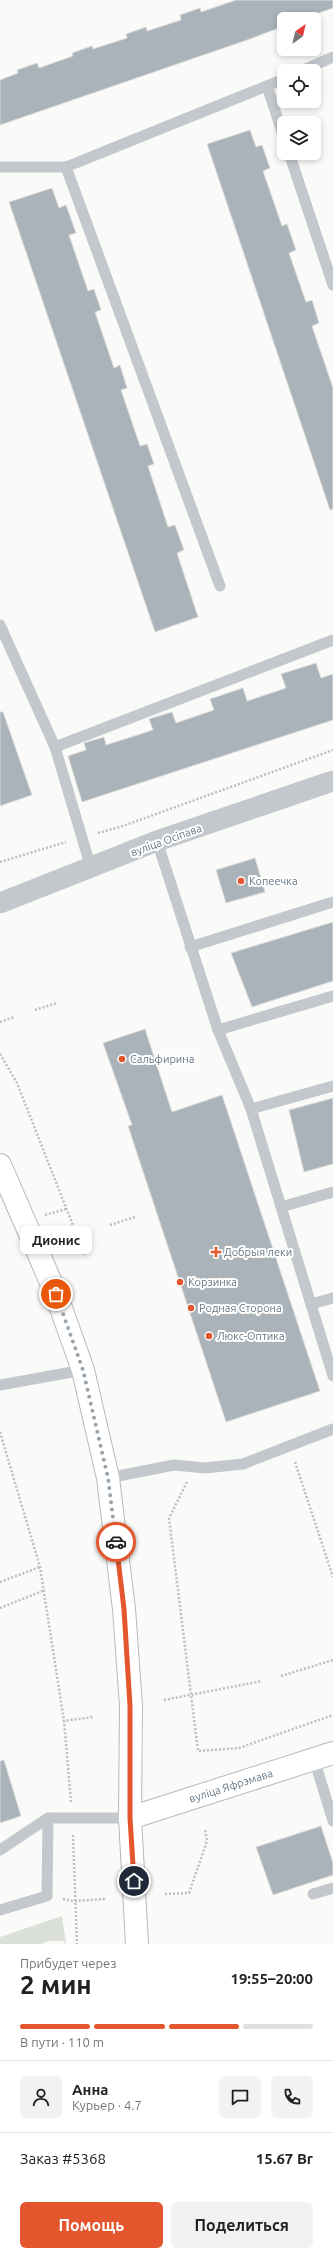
<!DOCTYPE html>
<html lang="ru">
<meta charset="utf-8">
<style>
:root{--surface:#fff;--page:#f2f2f2;--text:#202124;--muted:#757577;--line:#e0e0e0;--accent:#e4572e}
body{margin:0;font-family:Ubuntu,sans-serif;background:var(--page);color:var(--text);height:100vh;display:flex;flex-direction:column;font-size:15px;white-space:nowrap}
*{box-sizing:border-box;margin:0}
p{font-size:13px;color:var(--muted)}
.icon{flex:none;width:22px;height:22px;fill:none;stroke:currentColor;stroke-width:2;stroke-linecap:round;stroke-linejoin:round}
.map{position:relative;height:1944px;overflow:hidden}
.sheet{display:flex;flex-direction:column;background:var(--surface);flex:1}
.sheet>*{flex:none}
.needle{width:26px;rotate:34deg}
.controls{position:absolute;left:277px;top:12px;display:grid;gap:8px}
.controls a{display:grid;place-items:center;width:44px;height:44px;border-radius:6px;background:var(--surface);box-shadow:0 2px 6px #0003;font-size:20px}
.pin{position:absolute;display:grid;place-items:center;width:34px;height:34px;color:#fff;margin:-17px;border:2px solid #fff;border-radius:50%;box-shadow:0 1px 4px #0007}
.courier{position:absolute;display:grid;place-items:center;width:40px;height:40px;margin:-20px;border:3px solid #e4572e;border-radius:50%;background:#fff;color:#222;box-shadow:0 1px 5px #0007}
.bubble{position:absolute;height:28px;border-radius:6px;background:var(--surface);box-shadow:0 2px 6px #0003;font-size:13px;font-weight:600;line-height:28px;text-align:center}
.overview em{font-style:normal;font-weight:600}
.overview div{display:flex;flex-direction:column-reverse}
.overview{display:flex;align-items:center;justify-content:space-between;height:68px;padding:0 20px}
h1{font-size:26px;font-weight:600;line-height:30px}
.bar{display:grid;grid-template-columns:repeat(4,1fr);gap:6px 4px;align-content:center;height:48px;padding:0 20px}
.bar i{height:5px;border-radius:3px;background:var(--line)}
.bar .on{background:var(--accent)}
.bar p{grid-column:span 4}
.line{display:flex;align-items:center;gap:10px;padding:0 20px;border-top:1px solid var(--line)}
.line div{flex:1}
.round{display:grid;place-items:center;flex:none;width:42px;height:42px;border-radius:6px;background:var(--page)}
.action{display:flex;gap:8px;margin-top:auto;padding:8px 20px}
.action a{flex:1;height:46px;border-radius:6px;background:var(--accent);color:#fff;font-size:16px;font-weight:600;line-height:46px;text-align:center}
.action a+a{background:var(--page);color:var(--text)}
.map>svg:first-child{display:block}
.green{fill:#dadfd7}
.building{fill:#aab3b9;stroke:#dcdcda}
.lines{fill:none;stroke-linecap:round;stroke-linejoin:round}
.primary-casing{stroke:#b5babe;stroke-width:24}
.path{stroke:#bbbfc2;stroke-width:2.5;stroke-dasharray:2 2;stroke-linecap:butt}
.lane{stroke:#c3c8cc;stroke-width:11}
.street{stroke:#c3c8cc;stroke-width:21}
.primary{stroke:#fff;stroke-width:22}
.done{stroke:#99a4ac;stroke-width:4;stroke-dasharray:0 7.2}
.route{stroke:#e4572e;stroke-width:5}
.poi-dot{fill:#e4572e;stroke:#fff;stroke-width:1.5}
.labels{text-anchor:middle;dominant-baseline:central;stroke-width:4;stroke-linejoin:round;paint-order:stroke}
.street-label{font-size:11px;fill:#657683;stroke:#fff}
.poi-label{font-size:11px;fill:#657683;stroke:#fff;text-anchor:start}
</style>
<div class="map">
<svg width="333" height="1944" viewBox="0 0 333 1944">
<rect width="100%" height="100%" fill="#fafaf8"/>
<!-- green -->
<polygon class="green" points="62,1916 66,1944 63,1941 48,1941 42,1944 0,1944 0,1937"/>
<!-- building -->
<g class="building">
<polygon points="236,0 333,0 333,8 302,19 284,19 284,26 250,39 0,125 0,80 18,73 17,70 37,63 39,68 73,56 72,53 92,46 93,49 127,38 126,34 146,27 147,31 181,20 180,15 200,8 201,12"/>
<polygon points="250,130 256,147 262,145 270,168 263,171 282,226 287,224 296,250 289,253 306,302 312,300 319,323 312,326 333,388 333,509 330,510 207,144"/>
<polygon points="52,188 59,208 66,205 76,233 69,235 88,291 94,289 101,310 95,312 114,368 120,365 127,388 121,390 140,446 147,444 154,464 148,466 168,527 175,525 184,550 177,553 198,617 155,632 9,202"/>
<polygon points="316,663 321,678 333,674 333,720 82,802 68,756 86,750 84,743 104,737 106,745 153,730 149,719 172,712 176,723 214,710 210,699 243,688 247,701 286,688 281,674"/>
<polygon points="0,712 3,712 32,795 0,806"/>
<polygon points="255,858 265,892 226,903 216,870"/>
<polygon points="333,922 333,981 252,1007 231,953"/>
<polygon points="145,1029 172,1112 222,1095 320,1391 226,1422 128,1126 132,1125 103,1043"/>
<polygon points="333,1098 333,1164 304,1172 289,1110"/>
<polygon points="4,1760 21,1816 0,1823 0,1761"/>
<polygon points="321,1826 333,1863 333,1875 273,1895 256,1847"/>
</g>
<g class="lines">
<defs>
<g id="primary">
<polyline points="0,1165 56,1294 83,1370 108,1478 124,1609 131,1706 130,1818 137,1944"/>
<path id="s1" d="M130,1818L333,1753"/>
</g>
</defs>
<!-- primary casing -->
<use href="#primary" class="primary-casing"/>
<!-- path -->
<g class="path">
<polyline points="98,833 123,826 333,750"/>
<polyline points="0,862 66,842"/>
<polyline points="35,1010 57,1003"/>
<polyline points="0,1022 14,1017"/>
<polyline points="0,1054 17,1083 85,1256"/>
<polyline points="45,1215 66,1209"/>
<polyline points="110,1225 135,1217"/>
<polyline points="77,1237 92,1232"/>
<polyline points="0,1432 40,1567 64,1721"/>
<polyline points="295,1462 333,1577"/>
<polyline points="187,1482 169,1518 198,1751 239,1748 333,1715"/>
<polyline points="0,1582 40,1567"/>
<polyline points="0,1608 45,1590"/>
<polyline points="281,1676 333,1660"/>
<polyline points="164,1700 262,1681"/>
<polyline points="71,1802 64,1721 93,1717"/>
<polyline points="73,1835 77,1944"/>
<polyline points="165,1894 189,1893 207,1841 205,1829"/>
<polyline points="63,1899 74,1901 106,1899"/>
</g>
<!-- lane -->
<g class="lane">
<polyline points="301,71 333,57"/>
<polyline points="267,86 284,138"/>
<polyline points="289,153 333,285"/>
<polyline points="0,167 66,167 284,79"/>
<polyline points="66,167 220,586"/>
<polyline points="0,625 55,747"/>
<polyline points="157,841 218,1030 251,1109 333,1376"/>
<polyline points="91,868 55,747 333,640"/>
<polyline points="190,947 333,902"/>
<polyline points="218,1030 333,996"/>
<polyline points="251,1109 333,1086"/>
<polyline points="281,1207 333,1192"/>
<polyline points="311,1304 333,1298"/>
<polyline points="0,1385 83,1370"/>
<polyline points="108,1478 174,1465 205,1468 243,1464 333,1429"/>
<polyline points="314,1759 333,1821"/>
<polyline points="0,1850 48,1818 130,1818"/>
<polyline points="313,1894 333,1888"/>
<polyline points="0,1910 47,1896 48,1818"/>
</g>
<!-- street -->
<polyline class="street" points="0,903 157,841 333,781"/>
<!-- primary -->
<use href="#primary" class="primary"/>
</g>
<g class="lines">
<!-- done -->
<polyline class="done" points="56,1294 83,1370 108,1478 116,1542"/>
<!-- route -->
<polyline class="route" points="116,1542 124,1609 130,1706 130,1818 134,1881"/>
</g>
<!-- markers -->
<g class="poi-dot">
<circle cx="241" cy="881" r="4"/>
<circle cx="122" cy="1059" r="4"/>
<path d="M214 1246h4v4h4v4h-4v4h-4v-4h-4v-4h4z"/>
<circle cx="180" cy="1282" r="4"/>
<circle cx="191" cy="1308" r="4"/>
<circle cx="209" cy="1336" r="4"/>
</g>
<g class="labels">
<!-- street labels -->
<g class="street-label">
<text transform="translate(166 840) rotate(-20)">вуліца Осіпава</text>
<text stroke="none"><textPath href="#s1" startOffset="106">вуліца Яфрэмава</textPath></text>
</g>
<!-- poi labels -->
<g class="poi-label">
<text x="249" y="881">Копеечка</text>
<text x="130" y="1059">Сальфирина</text>
<text x="224" y="1252">Добрыя леки</text>
<text x="188" y="1282">Корзинка</text>
<text x="199" y="1308">Родная Сторона</text>
<text x="217" y="1336">Люкс-Оптика</text>
</g>
</g>
</svg>
<div class="controls">
<a><svg class="needle" viewBox="-14 -14 28 28"><path d="M0-13l5 13h-10z" fill="#e53935"/><path d="M0 13l5-13h-10z" fill="#757577"/></svg></a>
<a><svg class="icon" aria-label="locate" viewBox="0 0 24 24"><circle cx="12" cy="12" r="6"/><path d="M12 2v4M12 18v4M2 12h4M18 12h4"/></svg></a>
<a><svg class="icon" aria-label="layers" viewBox="0 0 24 24"><path d="M12 4l9 5-9 5-9-5zM3 14l9 5 9-5"/></svg></a>
</div>
<div class="pin" style="left:56px;top:1294px;background:#ea580c"><svg class="icon" aria-label="bag" viewBox="0 0 24 24"><path d="M5 8h14l-1 12H6zM9 8a3 3 0 0 1 6 0"/></svg></div>
<div class="pin" style="left:134px;top:1881px;background:#1f2937"><svg class="icon" aria-label="home" viewBox="0 0 24 24"><path d="M3 11l9-7 9 7M6 9v11h12V9"/></svg></div>
<div class="courier" style="left:116px;top:1542px"><svg class="icon" aria-label="car" viewBox="0 0 24 24"><path d="M5 17H2v-5l4-1 3-4h7l3 4 3 1v5h-3M9 17h6M6 11h13"/><circle cx="7" cy="17" r="2"/><circle cx="17" cy="17" r="2"/></svg></div>
<div class="bubble" style="left:20px;top:1226px;width:72px">Дионис</div>
</div>
<section class="sheet">
<div class="overview"><div><h1>2 мин</h1><p>Прибудет через</p></div><em>19:55–20:00</em></div>
<div class="bar"><i class="on"></i><i class="on"></i><i class="on"></i><i></i><p>В пути · 110 m</p></div>
<div class="line" style="height:72px"><a class="round"><svg class="icon" aria-label="person" viewBox="0 0 24 24"><circle cx="12" cy="8" r="4"/><path d="M4 21q1-7 8-7t8 7"/></svg></a><div><b>Анна</b><p>Курьер · 4.7</p></div><a class="round"><svg class="icon" aria-label="chat" viewBox="0 0 24 24"><path d="M4 5h16v11H9l-5 4z"/></svg></a><a class="round"><svg class="icon" aria-label="phone" viewBox="0 0 24 24"><path d="M5 4h4l2 5-3 2q2 4 5 5l2-3 5 2v4C11 20 4 13 5 4z"/></svg></a></div>
<div class="line" style="height:52px"><div>Заказ #5368</div><b>15.67 Br</b></div>
<div class="action"><a>Помощь</a><a>Поделиться</a></div>
</section>
